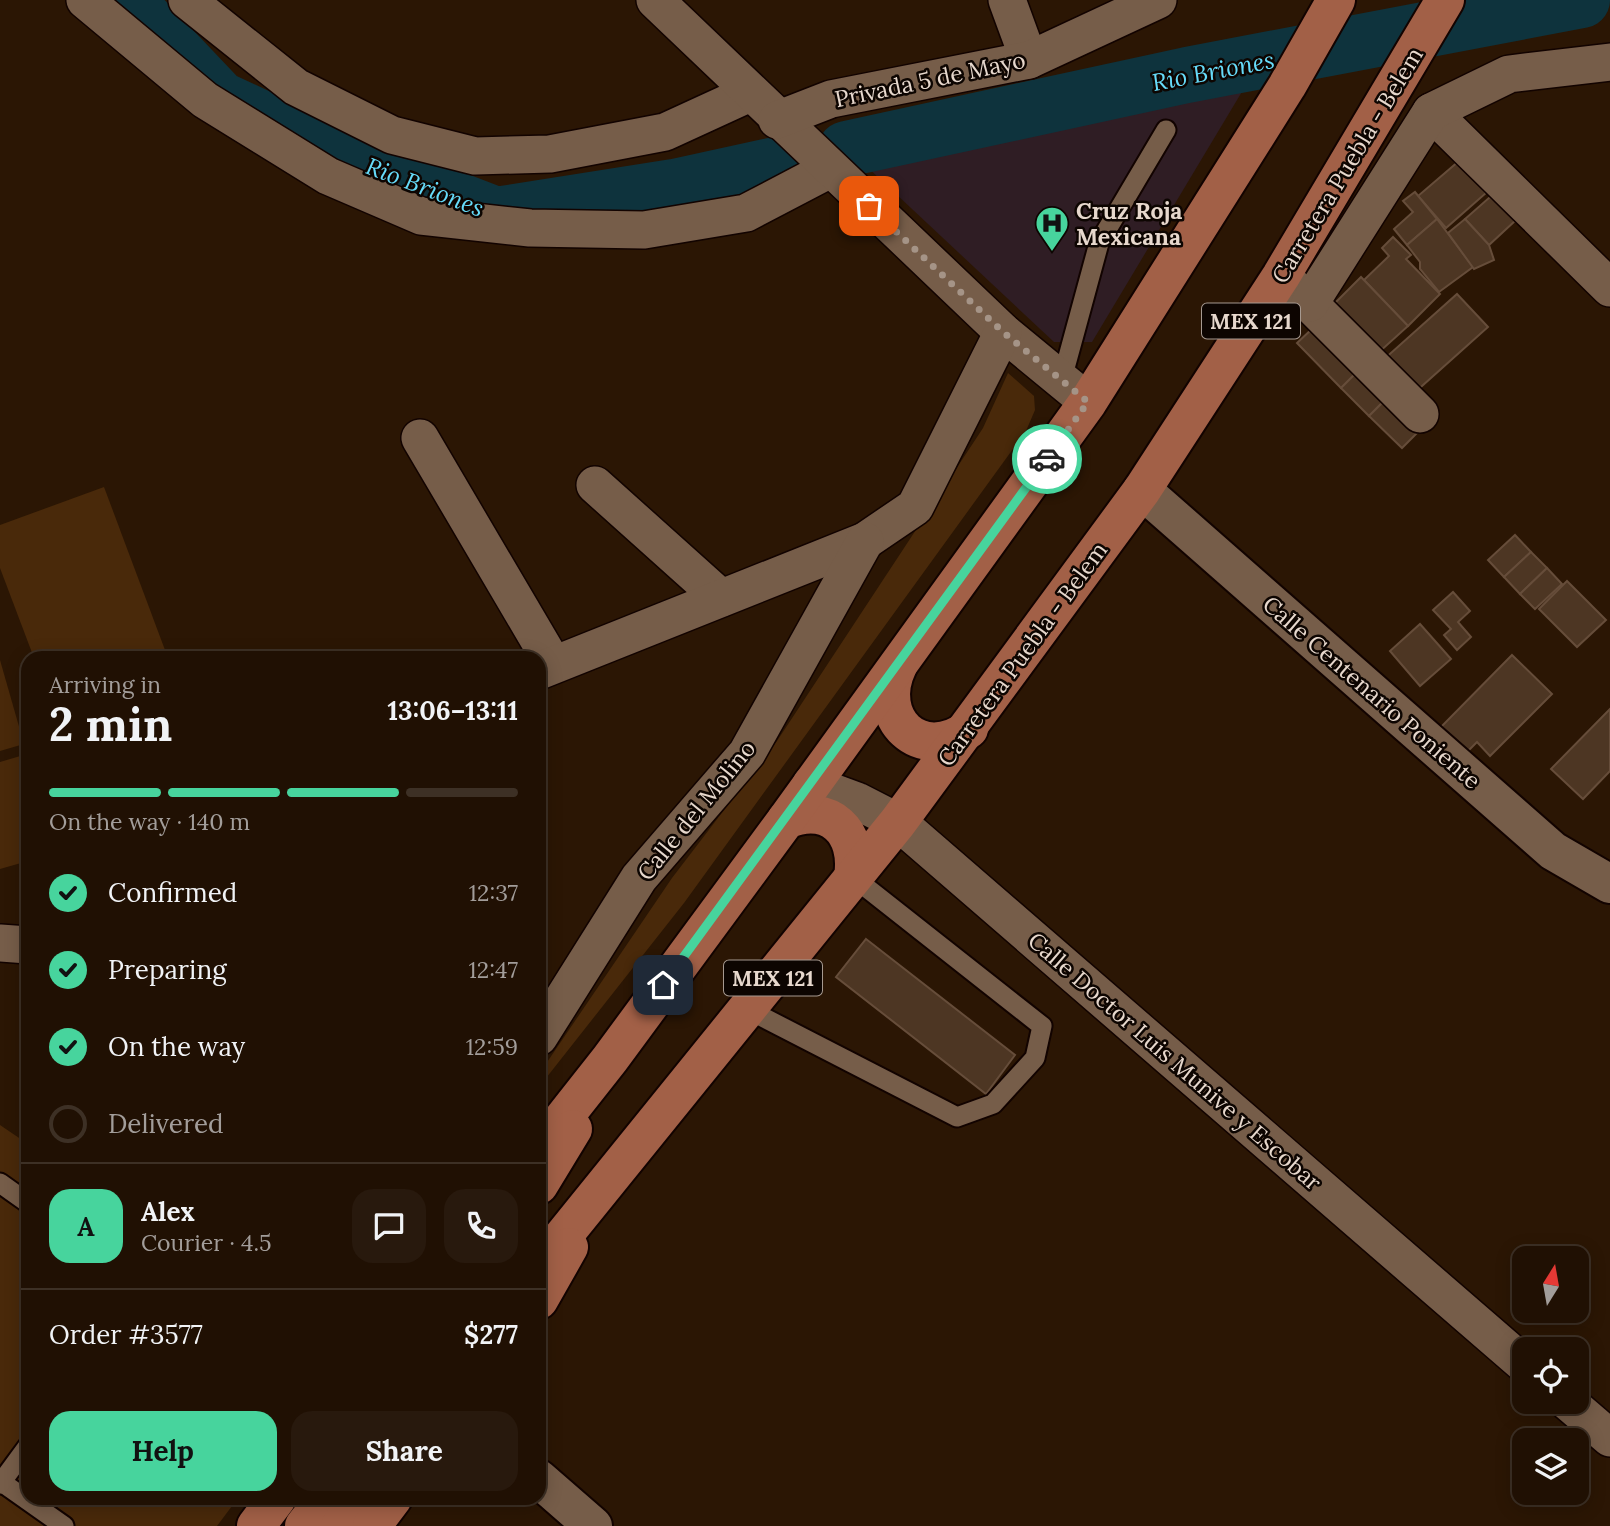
<!DOCTYPE html>
<meta charset="utf-8">
<style>
:root{--surface:#201003;--page:#28190d;--text:#f1f3f6;--muted:#a29d9a;--line:#3d3025;--accent:#47d49d}
body{margin:0;font-family:Lora,serif;background:var(--page);color:var(--text);height:100vh;display:flex;flex-direction:column;font-size:26px;white-space:nowrap}
*{box-sizing:border-box;margin:0}
p{font-size:23px;color:var(--muted)}
.icon{flex:none;width:38px;height:38px;fill:none;stroke:currentColor;stroke-width:2;stroke-linecap:round;stroke-linejoin:round}
.map{position:relative;flex:1;overflow:hidden}
.sheet{position:absolute;left:21px;top:651px;width:525px;height:854px;display:flex;flex-direction:column;background:var(--surface);border-radius:21px;box-shadow:0 4px 18px #0003,0 0 0 2px var(--line)}
.sheet>*{flex:none}
.needle{width:46px;rotate:11deg}
.tools{position:absolute;left:1512px;top:1246px;display:grid;gap:14px}
.tools a{display:grid;place-items:center;width:77px;height:77px;border-radius:14px;background:var(--surface);box-shadow:0 4px 18px #0003,0 0 0 2px var(--line);font-size:35px}
.pin{position:absolute;display:grid;place-items:center;width:60px;height:60px;color:#fff;margin:-30px;border-radius:14px;box-shadow:0 4px 10px #0006}
.courier{position:absolute;display:grid;place-items:center;width:70px;height:70px;margin:-35px;border:5px solid #47d49d;border-radius:50%;background:#fff;color:#222;box-shadow:0 2px 9px #0007}
.headline em{font-style:normal;font-weight:700}
.headline div{display:flex;flex-direction:column-reverse}
.headline{display:flex;align-items:center;justify-content:space-between;height:119px;padding:0 28px}
h1{font-size:46px;font-weight:700;line-height:52px}
.bar{display:grid;grid-template-columns:repeat(4,1fr);gap:10px 7px;align-content:center;height:84px;padding:0 28px}
.bar i{height:9px;border-radius:5px;background:var(--line)}
.bar .current{background:var(--accent)}
.bar p{grid-column:span 4}
.line{display:flex;align-items:center;gap:18px;padding:0 28px;border-top:2px solid var(--line)}
.line div{flex:1}
.round{display:grid;place-items:center;flex:none;width:74px;height:74px;border-radius:21px;background:var(--page)}
ol{padding:0 28px;list-style:none}
li{display:flex;align-items:center;gap:21px;height:77px}
li p{margin-inline-start:auto}
li .icon{padding:7px;border-radius:50%;background:var(--accent);color:#111;stroke-width:4}
li:last-child{color:var(--muted)}
li i{width:38px;height:38px;border:4px solid var(--line);border-radius:50%}
.primary-button{display:flex;gap:14px;margin-top:auto;padding:14px 28px}
.primary-button a{flex:1;height:80px;border-radius:21px;background:var(--accent);color:#111;font-size:28px;font-weight:700;line-height:80px;text-align:center}
.primary-button a+a{background:var(--page);color:var(--text)}
.map>svg:first-child{display:block}
.medical{fill:#2f1d24}
.green{fill:#49290a}
.lines{fill:none;stroke-linecap:round;stroke-linejoin:round}
.river{stroke:#0e333d;stroke-width:56}
.building{fill:#4d3623;stroke:#664d3a;stroke-width:2}
.lane-casing{stroke:#120300;stroke-width:23}
.street-casing{stroke:#120300;stroke-width:40}
.secondary-casing{stroke:#120300;stroke-width:42}
.primary-casing{stroke:#120300;stroke-width:42}
.lane{stroke:#765d49;stroke-width:19}
.street{stroke:#765d49;stroke-width:37}
.secondary{stroke:#765d49;stroke-width:38}
.primary{stroke:#a26047;stroke-width:38}
.done{stroke:#a59487;stroke-width:7;stroke-dasharray:0 12.6}
.route{stroke:#47d49d;stroke-width:9}
.labels{text-anchor:middle;dominant-baseline:central;stroke-width:5;stroke-linejoin:round;paint-order:stroke}
.shield{fill:#0d0501;stroke:#a69990;stroke-width:2}
.shield-label{font-size:21px;font-weight:bold;fill:#e7d8cd}
.street-label{font-size:23px;fill:#e7d8cd;stroke:#0d0501}
.poi-label{font-size:23px;font-weight:bold;fill:#e7d8cd;stroke:#0d0501;text-anchor:start}
.water-label{font-size:24px;font-style:italic;fill:#66dbf9;stroke:#0d0501}
</style>
<div class="map">
<svg width="1610" height="1526" viewBox="0 0 1610 1526">
<rect width="100%" height="100%" fill="#2b1604"/>
<!-- medical -->
<polygon class="medical" points="1252,75 1092,342 1054,342 864,164 1021,122"/>
<!-- green -->
<g class="green">
<polygon points="1008,373 1034,396 1035,410 1026,431 684,903 539,1087 539,1074 672,878 777,741 983,428"/>
<polygon points="104,487 168,658 34,658 0,568 0,525"/>
<polygon points="0,660 24,744 0,751"/>
<polygon points="27,754 28,861 0,869 0,762"/>
<polygon points="0,1125 28,1144 28,1498 238,1498 217,1526 0,1526"/>
</g>
<g class="lines">
<!-- river -->
<g class="river">
<polyline points="126,0 220,99 340,155 496,215 674,187 775,165"/>
<polyline points="846,149 1187,75 1582,0"/>
</g>
</g>
<!-- building -->
<g class="building">
<polygon points="1459,161 1486,193 1446,228 1418,196"/>
<polygon points="1415,192 1437,219 1407,245 1394,229 1413,212 1403,201"/>
<polygon points="1490,197 1516,220 1489,245 1465,219"/>
<polygon points="1437,219 1473,267 1439,292 1420,269 1420,262 1407,245"/>
<polygon points="1465,219 1489,245 1494,260 1474,269 1448,233"/>
<polygon points="1393,237 1411,255 1406,259 1440,294 1408,326 1364,280 1389,256 1382,248"/>
<polygon points="1361,277 1408,326 1377,354 1330,308"/>
<polygon points="1457,294 1488,327 1413,394 1382,361"/>
<polygon points="1313,328 1357,372 1341,388 1297,343"/>
<polygon points="1357,372 1384,401 1369,416 1341,388"/>
<polygon points="1384,401 1417,433 1402,448 1369,416"/>
<polygon points="1515,535 1531,552 1504,577 1488,560"/>
<polygon points="1531,552 1547,568 1520,594 1504,577"/>
<polygon points="1547,568 1562,584 1535,609 1520,594"/>
<polygon points="1567,581 1606,620 1577,647 1539,609"/>
<polygon points="1453,592 1470,611 1458,622 1471,637 1457,650 1444,635 1451,629 1433,610"/>
<polygon points="1420,624 1451,659 1420,686 1390,651"/>
<polygon points="1512,655 1552,694 1490,756 1477,742 1467,752 1441,727"/>
<polygon points="1610,709 1610,771 1583,799 1551,769"/>
<polygon points="866,939 1015,1055 986,1094 836,977"/>
</g>
<g class="lines">
<defs>
<g id="lane">
<polyline points="1062,379 1099,243 1166,130"/>
<polyline points="747,1009 957,1117 993,1104 1035,1058 1042,1026 853,877"/>
<polyline points="0,1183 28,1203"/>
<polyline points="0,1481 64,1526"/>
<polyline points="0,1484 28,1446"/>
</g>
<g id="street">
<polyline points="85,0 205,100 328,176 421,216 530,228 644,230 746,213 830,169"/>
<polyline points="187,0 296,87 392,135 475,156 550,154 665,132 750,93"/>
<polyline points="655,0 1003,332 1088,402"/>
<polyline points="1007,0 1029,60"/>
<polyline points="1431,112 1610,288"/>
<polyline points="777,120 831,99 1029,60 1158,0"/>
<polyline points="1292,286 1420,414"/>
<polyline points="1310,303 1431,112 1509,74 1610,62"/>
<polyline points="420,438 553,664"/>
<polyline points="595,485 721,598"/>
<polyline points="539,671 865,541 915,507 1003,332"/>
<polyline points="811,784 857,801 898,822 1524,1364"/>
<polyline points="0,943 28,945"/>
<polyline points="539,1037 639,878 747,753 865,541"/>
<polyline points="1568,1402 1610,1438"/>
</g>
<g id="secondary">
<polyline points="1142,490 1553,851 1610,884"/>
<polyline points="539,1479 593,1526"/>
</g>
<g id="primary">
<path d="M898,666C873,719 920,764 969,729"/>
<path d="M786,820C830,802 860,832 853,877"/>
<polyline points="539,1149 610,1059 786,820 1088,402 1287,86 1336,0"/>
<polyline points="539,1185 573,1129"/>
<polyline points="539,1266 898,822 1142,490 1281,276 1445,0"/>
<polyline points="539,1300 569,1247"/>
<polyline points="256,1526 277,1498"/>
<polyline points="304,1526 326,1498"/>
<polyline points="340,1526 358,1498"/>
<polyline points="372,1526 393,1498"/>
</g>
</defs>
<!-- lane casing -->
<use href="#lane" class="lane-casing"/>
<!-- street casing -->
<use href="#street" class="street-casing"/>
<!-- secondary casing -->
<use href="#secondary" class="secondary-casing"/>
<!-- primary casing -->
<use href="#primary" class="primary-casing"/>
<!-- lane -->
<use href="#lane" class="lane"/>
<!-- street -->
<use href="#street" class="street"/>
<!-- secondary -->
<use href="#secondary" class="secondary"/>
<!-- primary -->
<use href="#primary" class="primary"/>
</g>
<g class="lines">
<!-- done -->
<polyline class="done" points="869,206 1003,332 1088,402 1047,459"/>
<!-- route -->
<polyline class="route" points="663,985 1047,459"/>
</g>
<!-- icons -->
<defs>
<symbol id="hospital-pin" viewBox="-11 -11 22 30"><path d="M0 17L-7.5 6A9.5 9.5 0 1 1 7.5 6Z" fill="#47d49d" stroke="#0d0501"/><path d="M-5-5h3v3.5h4V-5h3V5h-3V1.5h-4V5h-3Z" fill="#111"/></symbol>
</defs>
<g fill-rule="evenodd">
<use href="#hospital-pin" x="1033" y="204" width="38" height="52"/>
</g>
<g class="labels">
<!-- shield labels -->
<g class="shield">
<rect x="1202" y="303.5" width="98" height="35" rx="5"/>
<rect x="724" y="960.5" width="98" height="35" rx="5"/>
</g>
<g class="shield-label">
<text x="1251" y="321">MEX 121</text>
<text x="773" y="978">MEX 121</text>
</g>
<!-- street labels -->
<g class="street-label">
<text transform="translate(930 79) rotate(-12)">Privada 5 de Mayo</text>
<text transform="translate(1347 165) rotate(-59)">Carretera Puebla - Belem</text>
<text transform="translate(1022 654) rotate(-54)">Carretera Puebla - Belem</text>
<text transform="translate(1372 692) rotate(41)">Calle Centenario Poniente</text>
<text transform="translate(696 810) rotate(-51)">Calle del Molino</text>
<text transform="translate(1175 1061) rotate(41)">Calle Doctor Luis Munive y Escobar</text>
</g>
<!-- poi labels -->
<g class="poi-label">
<text x="1076" y="210">Cruz Roja<tspan x="1076" dy="26">Mexicana</tspan></text>
</g>
<!-- water labels -->
<g class="water-label">
<text transform="translate(1213 71) rotate(-11)">Rio Briones</text>
<text transform="translate(425 187) rotate(21)">Rio Briones</text>
</g>
</g>
</svg>
<div class="tools">
<a><svg class="needle" viewBox="-14 -14 28 28"><path d="M0-13l5 13h-10z" fill="#e53935"/><path d="M0 13l5-13h-10z" fill="#a29d9a"/></svg></a>
<a><svg class="icon" aria-label="locate" viewBox="0 0 24 24"><circle cx="12" cy="12" r="6"/><path d="M12 2v4M12 18v4M2 12h4M18 12h4"/></svg></a>
<a><svg class="icon" aria-label="layers" viewBox="0 0 24 24"><path d="M12 4l9 5-9 5-9-5zM3 14l9 5 9-5"/></svg></a>
</div>
<div class="pin" style="left:869px;top:206px;background:#ea580c"><svg class="icon" aria-label="bag" viewBox="0 0 24 24"><path d="M5 8h14l-1 12H6zM9 8a3 3 0 0 1 6 0"/></svg></div>
<div class="pin" style="left:663px;top:985px;background:#1f2937"><svg class="icon" aria-label="home" viewBox="0 0 24 24"><path d="M3 11l9-7 9 7M6 9v11h12V9"/></svg></div>
<div class="courier" style="left:1047px;top:459px"><svg class="icon" aria-label="car" viewBox="0 0 24 24"><path d="M5 17H2v-5l4-1 3-4h7l3 4 3 1v5h-3M9 17h6M6 11h13"/><circle cx="7" cy="17" r="2"/><circle cx="17" cy="17" r="2"/></svg></div>
<section class="sheet">
<div class="headline"><div><h1>2 min</h1><p>Arriving in</p></div><em>13:06–13:11</em></div>
<div class="bar"><i class="current"></i><i class="current"></i><i class="current"></i><i></i><p>On the way · 140 m</p></div>
<ol>
<li><svg class="icon" aria-label="check" viewBox="0 0 24 24"><path d="M5 12l5 5 9-10"/></svg>Confirmed<p>12:37</p></li>
<li><svg class="icon" aria-label="check" viewBox="0 0 24 24"><path d="M5 12l5 5 9-10"/></svg>Preparing<p>12:47</p></li>
<li><svg class="icon" aria-label="check" viewBox="0 0 24 24"><path d="M5 12l5 5 9-10"/></svg>On the way<p>12:59</p></li>
<li><i></i>Delivered</li>
</ol>
<div class="line" style="height:126px"><b class="round" style="background:var(--accent);color:#111">A</b><div><b>Alex</b><p>Courier · 4.5</p></div><a class="round"><svg class="icon" aria-label="chat" viewBox="0 0 24 24"><path d="M4 5h16v11H9l-5 4z"/></svg></a><a class="round"><svg class="icon" aria-label="phone" viewBox="0 0 24 24"><path d="M5 4h4l2 5-3 2q2 4 5 5l2-3 5 2v4C11 20 4 13 5 4z"/></svg></a></div>
<div class="line" style="height:91px"><div>Order #3577</div><b>$277</b></div>
<div class="primary-button"><a>Help</a><a>Share</a></div>
</section>
</div>
